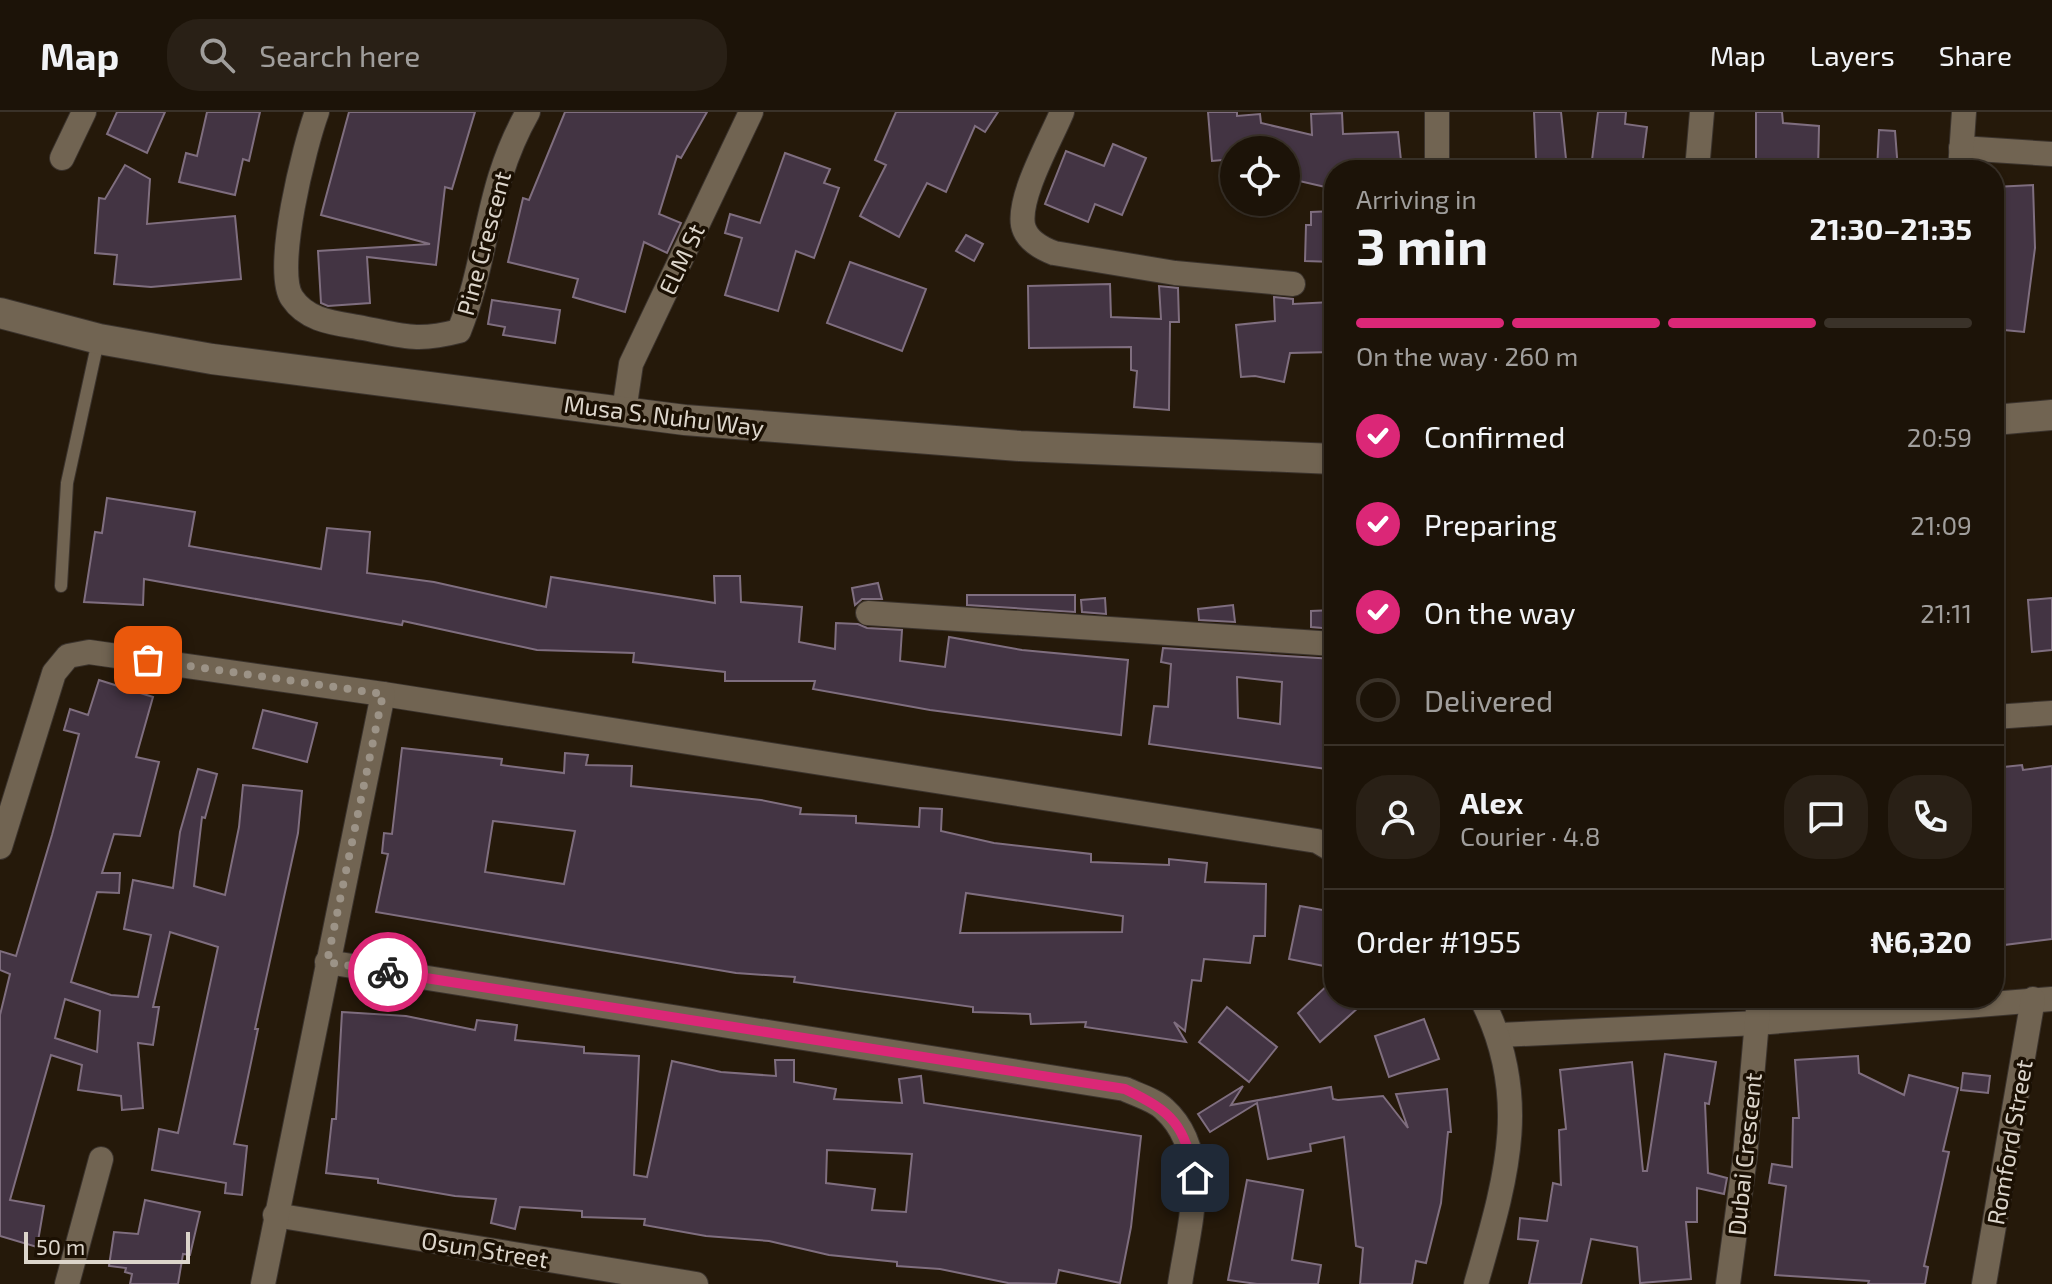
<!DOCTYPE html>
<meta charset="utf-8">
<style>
:root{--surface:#1c1308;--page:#292016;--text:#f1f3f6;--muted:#a09e9c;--line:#3a3229;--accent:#db2777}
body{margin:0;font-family:"Exo 2",sans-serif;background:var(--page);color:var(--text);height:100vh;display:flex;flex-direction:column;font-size:30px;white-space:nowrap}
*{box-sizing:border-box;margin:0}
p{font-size:26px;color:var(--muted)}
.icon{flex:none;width:44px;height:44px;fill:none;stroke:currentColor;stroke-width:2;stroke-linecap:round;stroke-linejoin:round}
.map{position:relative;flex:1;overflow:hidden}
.drawer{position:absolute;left:1324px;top:48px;width:680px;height:848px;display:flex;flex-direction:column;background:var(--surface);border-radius:32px;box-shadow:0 2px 6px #0004,0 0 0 2px var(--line)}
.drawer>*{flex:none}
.fabs{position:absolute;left:1220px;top:24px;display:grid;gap:16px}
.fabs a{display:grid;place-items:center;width:80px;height:80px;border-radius:50%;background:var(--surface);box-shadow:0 2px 6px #0004,0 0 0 2px var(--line);font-size:40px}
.scale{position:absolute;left:24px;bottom:20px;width:166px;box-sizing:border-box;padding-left:8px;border:4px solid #dcd5cb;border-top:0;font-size:22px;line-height:28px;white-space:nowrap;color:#dcd5cb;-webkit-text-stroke:6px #1b1003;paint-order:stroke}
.pin{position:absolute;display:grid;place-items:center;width:68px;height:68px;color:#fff;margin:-34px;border-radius:16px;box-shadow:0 4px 12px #0006}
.courier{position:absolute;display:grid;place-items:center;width:80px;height:80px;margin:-40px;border:6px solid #db2777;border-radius:50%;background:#fff;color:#222;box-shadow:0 2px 10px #0007}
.overview em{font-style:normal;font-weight:700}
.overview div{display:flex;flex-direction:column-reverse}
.overview{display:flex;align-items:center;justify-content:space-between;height:136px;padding:0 32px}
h1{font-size:52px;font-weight:700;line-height:60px}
.bar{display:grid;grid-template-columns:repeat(4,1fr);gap:12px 8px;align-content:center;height:96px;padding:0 32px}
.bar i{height:10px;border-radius:6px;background:var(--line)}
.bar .active{background:var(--accent)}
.bar p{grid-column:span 4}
.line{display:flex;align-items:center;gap:20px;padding:0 32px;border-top:2px solid var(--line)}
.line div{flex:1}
.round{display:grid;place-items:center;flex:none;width:84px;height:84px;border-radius:32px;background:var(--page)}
ol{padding:0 32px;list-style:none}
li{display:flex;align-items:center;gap:24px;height:88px}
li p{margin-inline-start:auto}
li .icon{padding:8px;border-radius:50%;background:var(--accent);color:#fff;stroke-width:4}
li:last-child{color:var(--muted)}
li i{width:44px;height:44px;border:4px solid var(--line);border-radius:50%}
header{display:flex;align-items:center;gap:48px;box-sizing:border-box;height:112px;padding:0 40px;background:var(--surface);border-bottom:2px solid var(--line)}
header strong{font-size:38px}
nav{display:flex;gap:44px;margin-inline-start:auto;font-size:28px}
.search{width:560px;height:72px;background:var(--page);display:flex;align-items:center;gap:20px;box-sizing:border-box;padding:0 28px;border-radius:32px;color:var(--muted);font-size:30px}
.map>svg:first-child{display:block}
.building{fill:#433443;stroke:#7f6e7f;stroke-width:2;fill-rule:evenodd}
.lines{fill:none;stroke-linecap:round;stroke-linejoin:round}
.service-casing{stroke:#3b332d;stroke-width:14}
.minor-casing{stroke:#3b332d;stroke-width:26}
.tertiary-casing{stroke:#3b332d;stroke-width:32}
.service{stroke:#716452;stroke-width:12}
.minor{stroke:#716452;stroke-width:24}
.tertiary{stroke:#716452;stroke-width:30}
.done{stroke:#9c9387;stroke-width:8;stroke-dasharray:0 14.4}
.route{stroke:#db2777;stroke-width:10}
.labels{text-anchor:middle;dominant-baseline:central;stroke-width:7;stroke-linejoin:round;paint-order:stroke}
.street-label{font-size:24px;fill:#dcd5cb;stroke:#1b1003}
</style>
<header>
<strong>Map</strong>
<div class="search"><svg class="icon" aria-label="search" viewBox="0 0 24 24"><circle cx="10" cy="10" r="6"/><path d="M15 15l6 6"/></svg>Search here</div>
<nav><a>Map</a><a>Layers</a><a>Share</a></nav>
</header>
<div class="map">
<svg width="2052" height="1172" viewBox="0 0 2052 1172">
<rect width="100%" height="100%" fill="#25190a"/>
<!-- building -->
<g class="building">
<polygon points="117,0 165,0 147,41 107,22"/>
<polygon points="207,0 260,0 249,49 243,47 235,83 179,70 186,41 197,44"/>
<polygon points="349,0 475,0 452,77 445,75 436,153 367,145 370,191 328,194 321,191 318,139 430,132 321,103"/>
<polygon points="565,0 707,0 681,46 677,44 659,102 681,111 667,141 644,130 625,200 573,185 578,167 508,150 523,86 529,88"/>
<polygon points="896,0 998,0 985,20 975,14 946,80 927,71 899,125 860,104 886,53 875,48"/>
<polygon points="1208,0 1237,0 1237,4 1260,2 1261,11 1312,23 1311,2 1342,1 1343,22 1398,20 1402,58 1334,58 1334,77 1286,66 1286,38 1234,38 1234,47 1212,49"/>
<polygon points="1534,0 1561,0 1566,47 1536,48"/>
<polygon points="1598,0 1626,0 1625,12 1647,15 1642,54 1592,48"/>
<polygon points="1756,0 1782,0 1783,11 1819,14 1818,58 1756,58"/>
<polygon points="1879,18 1895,19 1898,58 1877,58"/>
<polygon points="1113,32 1146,46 1122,103 1095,92 1088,110 1045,92 1066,39 1104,54"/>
<polygon points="785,41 830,57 824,71 839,76 814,146 796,139 778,199 725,183 742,126 725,121 730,102 760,111"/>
<polygon points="125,53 150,67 147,112 235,104 241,167 151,175 114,172 117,143 95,141 99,86 105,87"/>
<polygon points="2033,73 2035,136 2024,220 1994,217 1994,75"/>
<polygon points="1334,99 1334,150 1305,149 1306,113 1311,113 1311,100"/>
<polygon points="966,123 983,132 974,149 956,139"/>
<polygon points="850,150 926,177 902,239 827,211"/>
<polygon points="1110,172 1111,205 1161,207 1159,174 1178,176 1179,210 1170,210 1169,298 1134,295 1137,259 1131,258 1131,235 1029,236 1028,174"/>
<polygon points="1274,185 1293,187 1293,192 1331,190 1334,240 1290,241 1284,270 1255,264 1241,265 1236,213 1275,209"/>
<polygon points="492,188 560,198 555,231 503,223 505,215 488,212"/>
<polygon points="107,386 195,400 189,434 321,457 327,416 370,420 367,461 434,470 546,495 551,465 715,491 714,464 740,464 741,490 802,495 799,530 835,537 836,511 858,512 867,516 902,518 900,549 945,555 949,525 1022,538 1128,548 1121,623 930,598 813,577 815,569 725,569 725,560 633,550 634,541 537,538 403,509 402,513 144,467 143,493 84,490 95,420 102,421"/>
<polygon points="878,471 882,487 862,487 855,493 852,476"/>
<polygon points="967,483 1075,483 1075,500 967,493"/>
<polygon points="1105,486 1106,502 1082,500 1081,488"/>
<polygon points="2052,486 2052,538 2032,540 2028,488"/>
<polygon points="1233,493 1235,510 1199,508 1198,497"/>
<polygon points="1334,498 1334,517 1311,515 1311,499"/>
<path d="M1163,536L1334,547V658L1149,632L1154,594L1168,595L1171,552L1161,550ZM1237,565L1282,570L1280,612L1238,606Z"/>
<path d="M99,568L153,585L136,645L159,650L140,724L114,722L102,761H120L119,781L97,780L71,870L111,883L138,885L151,823L124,817L133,768L173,776L180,720L198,657L217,662L205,706L202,705L194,774L225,783L239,715L243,673L302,679L298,721L255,917H258L234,1032L247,1034L242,1083L225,1081L226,1071L152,1058L159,1017L178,1021L218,835L170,820L153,895H159L153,933L138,931L143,996L122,998L121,984L78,978L82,953L51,943L10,1088L44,1094L37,1135L0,1124V903L10,862L0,858V839L16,844L52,723L79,622L64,618L70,597L88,603ZM65,887L100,899L97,940L55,926Z"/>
<polygon points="263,598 317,611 307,650 253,636"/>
<path d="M402,636L502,647L501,653L564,661L565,641L588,643L586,653L632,654L631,674L761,688L801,696L800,702L856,704V711L919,715L920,696L942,697L941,719L994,731L1091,742V750L1169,753V747L1207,751L1205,770L1266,772L1265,824H1254L1250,851L1204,847L1201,869L1192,868L1185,919L1174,910L1186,930L1085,915L1086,910L1031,912L1030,902L973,900V895L794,870L795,865L736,861L376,800L388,742L382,741L384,721L392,722ZM493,709L575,719L564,772L485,760ZM966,781L1123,804L1122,820L960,821Z"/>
<polygon points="2022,653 2023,658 2052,654 2052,827 1996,834 1994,656"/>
<polygon points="1300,794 1334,800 1324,854 1289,847"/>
<polygon points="1334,867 1334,886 1369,886 1320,930 1298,901"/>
<polygon points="1227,895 1277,935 1249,970 1199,930"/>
<path d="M342,900L406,904L475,918L477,908L517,913L515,928L584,935V941L639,944L634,1063L647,1065L672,949L721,960L776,964L775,948H794V970L836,977L834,987L902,991L899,967L921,964L924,991L1141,1024L1131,1115L1120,1171L1059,1158L1056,1172L1008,1171L940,1157L897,1154V1150L829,1143L769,1129L706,1124L644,1113L645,1107L582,1105V1099L520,1095L515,1117L491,1111L496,1087L455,1084L378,1071V1067L326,1061L332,1007H336ZM827,1038L912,1042L906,1100L872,1098L875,1077L826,1071Z"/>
<polygon points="1424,907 1439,947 1389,965 1375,924"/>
<polygon points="1665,942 1716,950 1709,992 1705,991 1708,1061 1727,1066 1724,1082 1697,1076 1697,1110 1686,1110 1691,1167 1640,1171 1637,1135 1591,1127 1581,1172 1529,1172 1538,1129 1518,1127 1520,1106 1547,1109 1553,1071 1561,1073 1559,1018 1566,1017 1560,958 1632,950 1643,1059 1647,1059"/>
<polygon points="1858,944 1859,961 1904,983 1909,963 1958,976 1943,1039 1949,1040 1924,1154 1928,1155 1925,1172 1868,1172 1869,1169 1775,1163 1786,1074 1769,1071 1772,1052 1792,1055 1793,1006 1799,1006 1795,948"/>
<polygon points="1963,961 1990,964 1988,981 1961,978"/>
<polygon points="1243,974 1231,993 1331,975 1333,987 1338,988 1383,984 1408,1016 1396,982 1447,977 1451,1020 1448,1020 1441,1091 1426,1151 1416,1149 1412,1172 1360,1172 1363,1136 1356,1134 1344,1025 1310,1032 1311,1039 1268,1047 1257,991 1210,1020 1198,1002"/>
<polygon points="1247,1068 1303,1078 1292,1148 1321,1153 1318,1172 1257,1172 1228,1168"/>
<polygon points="145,1088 200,1100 190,1143 183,1142 178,1172 130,1172 132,1162 125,1160 126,1156 109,1154 114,1120 138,1122"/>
</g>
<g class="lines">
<defs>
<polyline id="service" points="61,474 67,371 98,229"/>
<g id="minor">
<path d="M317,0C305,32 273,158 292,186C308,210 337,211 363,216C404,224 417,230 459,219C489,144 485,75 528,0"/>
<path d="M1062,0C1051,27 1018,84 1023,113C1026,128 1041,136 1054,141L1175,161L1293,172"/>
<polyline points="1961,36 2052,42"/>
<polyline points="62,46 84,0"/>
<polyline points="1437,58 1437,0"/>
<polyline points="1697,58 1702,0"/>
<polyline points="1960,58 1964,0"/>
<polyline points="624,299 631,252 751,0"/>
<polyline points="868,501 1334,532"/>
<polyline points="1994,605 2052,601"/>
<polyline points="0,735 54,561 68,544 89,540 383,582 1317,729 1334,739"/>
<path d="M327,850L1125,977C1137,983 1155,988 1164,997C1213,1041 1188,1117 1180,1172"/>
<polyline points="1500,923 1757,911 2052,887"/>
<polyline points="275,1103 696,1172"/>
<polyline points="67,1172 101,1047"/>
<polyline points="263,1172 383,582"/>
<path d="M1476,1172C1505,1070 1533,986 1481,886"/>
<polyline points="1728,1172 1745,1045 1759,886"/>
<polyline points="1984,1172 2033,887"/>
</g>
<g id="tertiary">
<polyline points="0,201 99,227 212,247 685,308 1020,334 1334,347"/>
<polyline points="1994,308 2052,303"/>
</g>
</defs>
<!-- service casing -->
<use href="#service" class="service-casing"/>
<!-- minor casing -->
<use href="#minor" class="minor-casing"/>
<!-- tertiary casing -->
<use href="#tertiary" class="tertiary-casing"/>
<!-- service -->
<use href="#service" class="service"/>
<!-- minor -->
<use href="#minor" class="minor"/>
<!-- tertiary -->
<use href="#tertiary" class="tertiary"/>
</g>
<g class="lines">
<!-- done -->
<polyline class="done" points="148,548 383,582 327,850 388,860"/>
<!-- route -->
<path class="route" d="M388,860L1125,977C1174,1001 1184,1012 1195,1066"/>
</g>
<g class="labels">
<!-- street labels -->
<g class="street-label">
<text transform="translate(483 131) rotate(-75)">Pine Crescent</text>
<text transform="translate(681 147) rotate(-65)">ELM St</text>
<text transform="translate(664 303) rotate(7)">Musa S. Nuhu Way</text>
<text transform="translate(2009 1030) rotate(-80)">Romford Street</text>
<text transform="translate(1744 1042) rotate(-84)">Dubai Crescent</text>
<text transform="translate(485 1137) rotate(9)">Osun Street</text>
</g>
</g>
</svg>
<div class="fabs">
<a><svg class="icon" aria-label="locate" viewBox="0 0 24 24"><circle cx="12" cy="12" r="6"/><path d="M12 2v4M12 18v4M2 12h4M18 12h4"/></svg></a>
</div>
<div class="scale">50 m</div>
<div class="pin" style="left:148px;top:548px;background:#ea580c"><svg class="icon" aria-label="bag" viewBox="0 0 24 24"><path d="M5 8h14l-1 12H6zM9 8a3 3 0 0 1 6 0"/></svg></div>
<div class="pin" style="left:1195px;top:1066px;background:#1f2937"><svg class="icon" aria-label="home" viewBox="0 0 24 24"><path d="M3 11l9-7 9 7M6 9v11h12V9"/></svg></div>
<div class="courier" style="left:388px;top:860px"><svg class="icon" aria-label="bike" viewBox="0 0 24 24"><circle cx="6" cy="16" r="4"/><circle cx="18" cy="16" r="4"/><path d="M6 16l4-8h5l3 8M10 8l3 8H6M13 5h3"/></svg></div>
<section class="drawer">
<div class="overview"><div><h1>3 min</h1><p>Arriving in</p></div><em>21:30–21:35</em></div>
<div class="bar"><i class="active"></i><i class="active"></i><i class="active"></i><i></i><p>On the way · 260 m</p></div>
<ol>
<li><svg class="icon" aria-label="check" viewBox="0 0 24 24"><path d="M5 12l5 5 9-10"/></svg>Confirmed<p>20:59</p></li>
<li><svg class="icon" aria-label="check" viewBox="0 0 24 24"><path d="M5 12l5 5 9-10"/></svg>Preparing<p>21:09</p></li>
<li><svg class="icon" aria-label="check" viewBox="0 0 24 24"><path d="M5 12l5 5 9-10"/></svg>On the way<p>21:11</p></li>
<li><i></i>Delivered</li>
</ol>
<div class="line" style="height:144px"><a class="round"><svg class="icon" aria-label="person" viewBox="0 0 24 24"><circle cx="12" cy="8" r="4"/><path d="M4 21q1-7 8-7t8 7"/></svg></a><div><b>Alex</b><p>Courier · 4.8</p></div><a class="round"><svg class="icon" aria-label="chat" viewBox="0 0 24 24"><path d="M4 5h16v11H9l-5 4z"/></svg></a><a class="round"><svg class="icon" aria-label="phone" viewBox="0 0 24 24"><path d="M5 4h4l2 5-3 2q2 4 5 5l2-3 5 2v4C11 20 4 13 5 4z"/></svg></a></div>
<div class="line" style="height:104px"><div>Order #1955</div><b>₦6,320</b></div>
</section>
</div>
